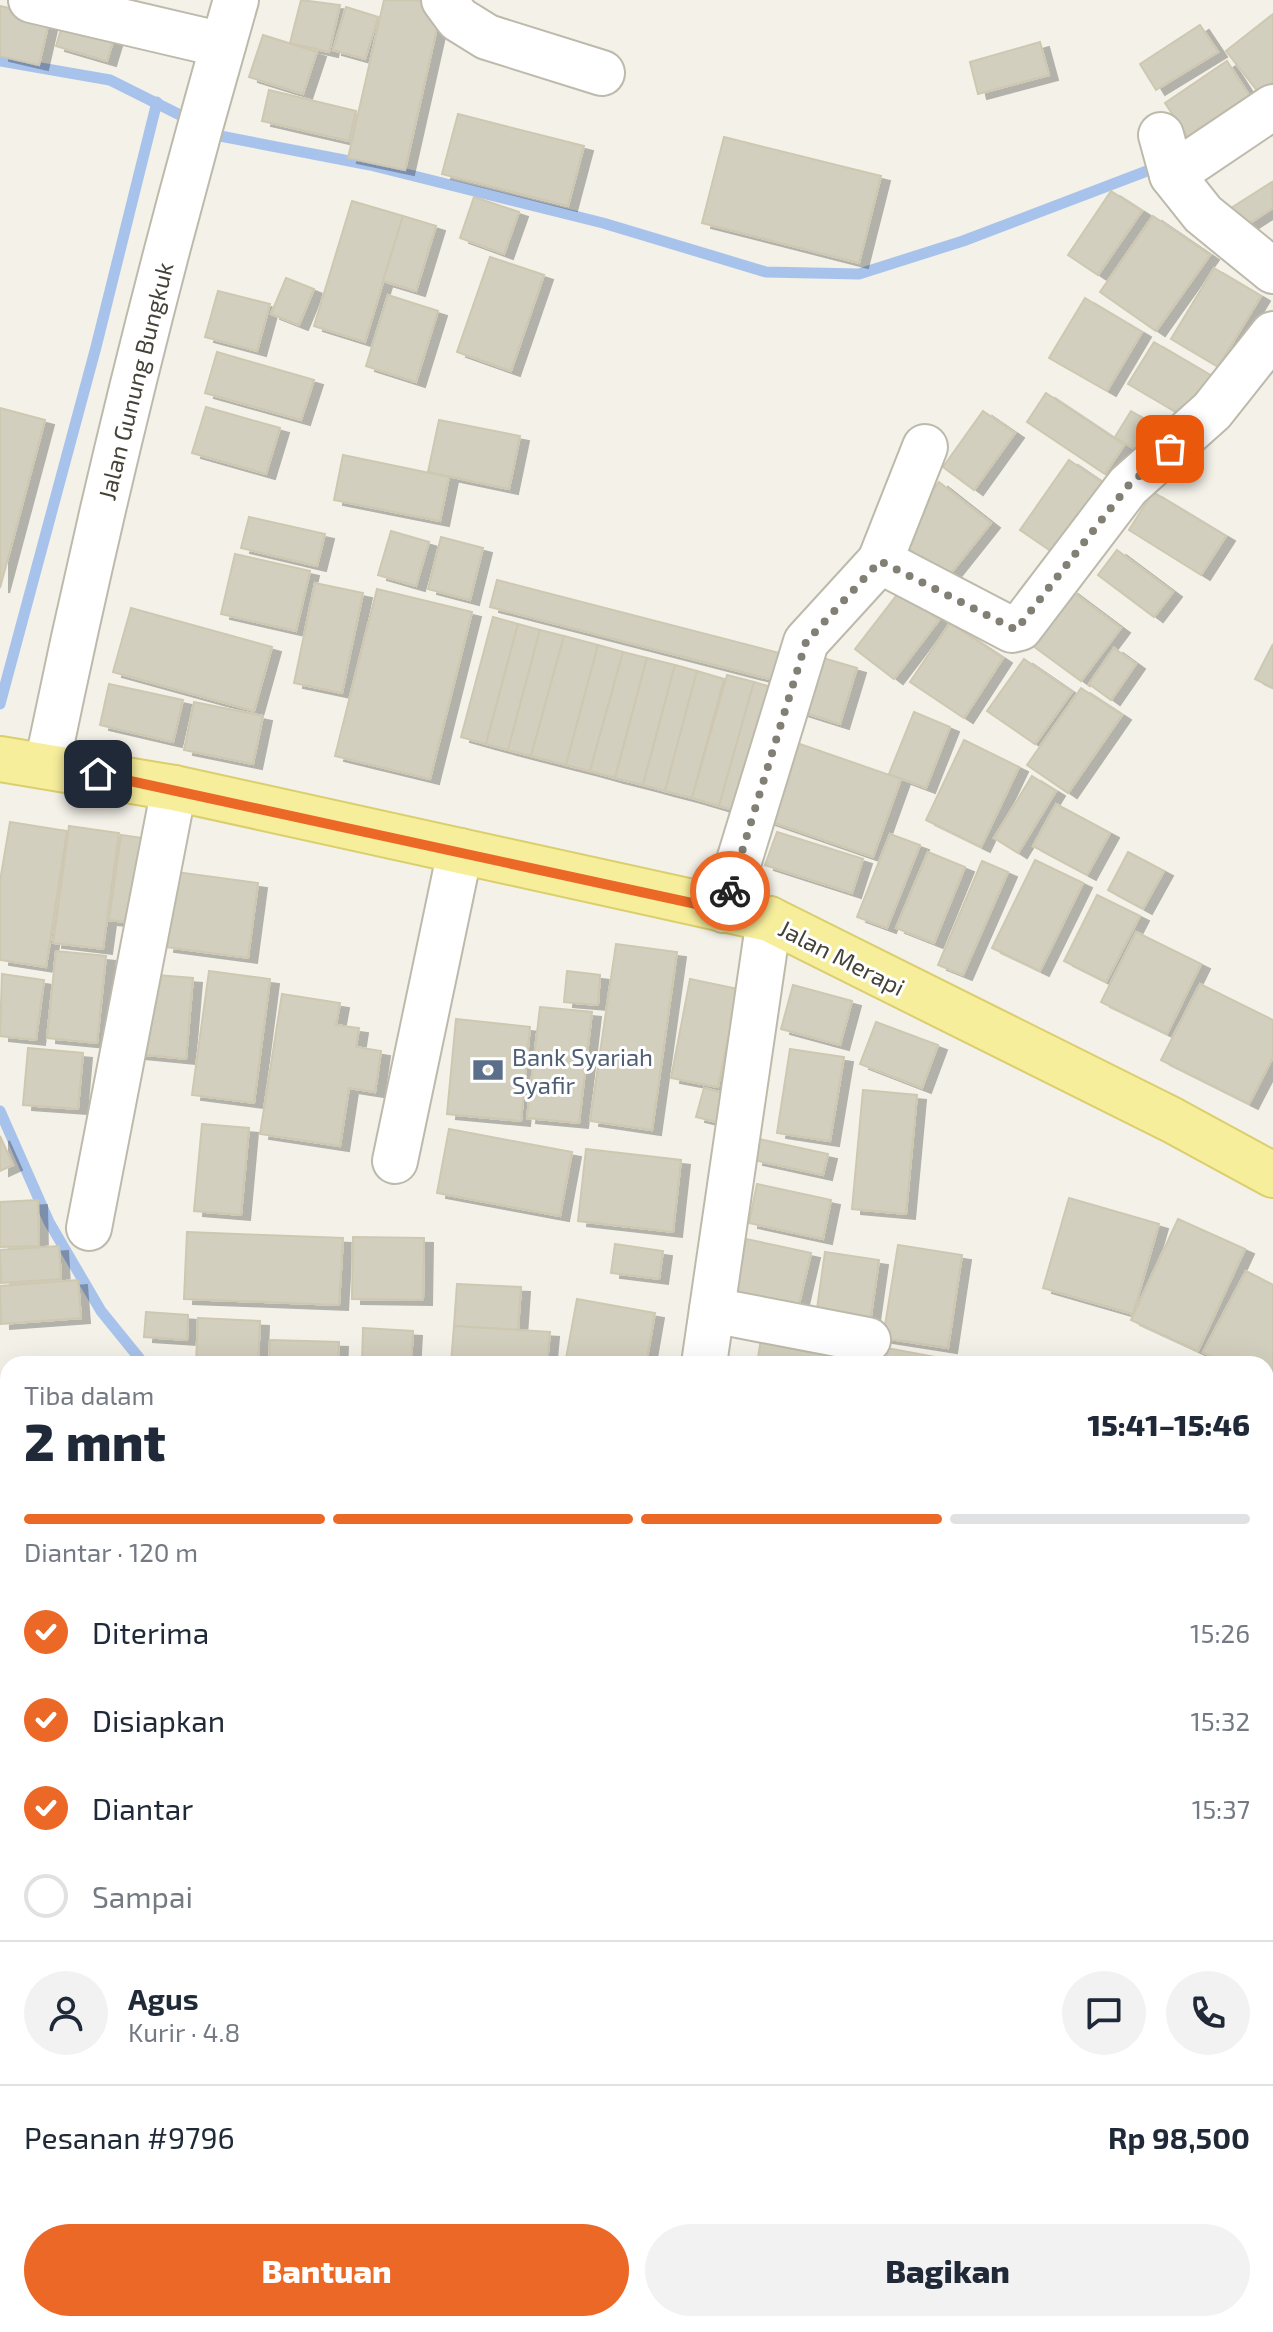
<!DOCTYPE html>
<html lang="id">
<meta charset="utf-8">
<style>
:root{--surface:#fff;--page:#f2f2f3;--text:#1f2937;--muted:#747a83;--line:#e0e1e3;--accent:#eb6826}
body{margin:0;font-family:"Exo 2",sans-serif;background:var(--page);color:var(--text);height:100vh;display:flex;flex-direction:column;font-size:30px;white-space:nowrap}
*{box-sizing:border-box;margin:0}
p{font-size:26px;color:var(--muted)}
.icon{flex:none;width:44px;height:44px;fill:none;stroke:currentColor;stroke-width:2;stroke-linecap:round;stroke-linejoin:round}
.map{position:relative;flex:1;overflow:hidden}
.drawer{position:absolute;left:0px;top:1356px;width:1274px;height:976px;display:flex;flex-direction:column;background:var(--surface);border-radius:24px 24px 0 0;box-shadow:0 8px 32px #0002}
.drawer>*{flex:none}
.pin{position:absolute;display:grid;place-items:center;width:68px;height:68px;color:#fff;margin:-34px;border-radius:16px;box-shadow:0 4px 12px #0006}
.courier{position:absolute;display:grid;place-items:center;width:80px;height:80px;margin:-40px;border:6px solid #eb6826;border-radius:50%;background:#fff;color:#222;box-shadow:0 2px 10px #0007}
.head em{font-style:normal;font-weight:800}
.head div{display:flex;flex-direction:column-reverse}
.head{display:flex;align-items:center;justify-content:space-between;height:136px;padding:0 24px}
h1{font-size:52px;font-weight:800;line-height:60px}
.bar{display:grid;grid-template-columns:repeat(4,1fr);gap:12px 8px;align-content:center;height:96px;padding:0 24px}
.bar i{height:10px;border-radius:6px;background:var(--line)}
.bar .selected{background:var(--accent)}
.bar p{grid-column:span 4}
.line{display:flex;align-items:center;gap:20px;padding:0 24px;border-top:2px solid var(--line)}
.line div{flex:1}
.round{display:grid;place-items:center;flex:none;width:84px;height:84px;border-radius:42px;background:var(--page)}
ol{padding:0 24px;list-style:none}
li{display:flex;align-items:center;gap:24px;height:88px}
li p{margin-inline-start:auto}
li .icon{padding:8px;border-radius:50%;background:var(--accent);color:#fff;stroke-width:4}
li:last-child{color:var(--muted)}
li i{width:44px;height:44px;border:4px solid var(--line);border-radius:50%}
.action{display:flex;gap:16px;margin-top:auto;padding:16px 24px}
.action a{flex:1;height:92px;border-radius:48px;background:var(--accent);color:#fff;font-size:32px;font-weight:800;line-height:92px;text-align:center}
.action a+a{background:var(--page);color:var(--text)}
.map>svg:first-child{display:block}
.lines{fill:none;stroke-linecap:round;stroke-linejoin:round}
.stream{stroke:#a8c3eb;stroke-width:11}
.building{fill:#d3cfbe;stroke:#cec8b1;stroke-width:2;filter:url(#shadow)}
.minor-casing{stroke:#bdbaab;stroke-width:48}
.major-casing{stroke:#dbce6d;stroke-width:48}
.minor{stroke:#fff;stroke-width:44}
.major{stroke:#f7ee9c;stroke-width:44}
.done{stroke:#827f75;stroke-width:8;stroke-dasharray:0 14.4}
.route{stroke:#eb6826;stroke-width:10}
.labels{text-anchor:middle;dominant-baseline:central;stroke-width:6;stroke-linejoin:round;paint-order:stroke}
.street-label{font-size:24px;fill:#454237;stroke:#fff}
.service-label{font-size:24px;fill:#4e5e75;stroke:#fff;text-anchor:start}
</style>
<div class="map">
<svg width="1273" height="2332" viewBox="0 0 1273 2332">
<defs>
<filter id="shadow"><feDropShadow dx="9" dy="5" stdDeviation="0" flood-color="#0004"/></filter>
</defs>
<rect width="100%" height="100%" fill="#f3f1e8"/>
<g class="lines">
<!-- stream -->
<g class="stream">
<polyline points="0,61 110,80 192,121"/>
<polyline points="207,129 220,136 370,165 603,223 766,272 859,274 963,241 1160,166"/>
<polyline points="0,704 96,347 157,102"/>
<polyline points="0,1111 49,1222 101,1311 144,1364"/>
<polyline points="0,1392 8,1392"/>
</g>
</g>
<!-- building -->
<g class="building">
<polygon points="301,0 340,5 329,52 290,43"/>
<polygon points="384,0 443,1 405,170 348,158"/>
<polygon points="0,6 50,17 39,65 0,56"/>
<polygon points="346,7 378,17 365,59 333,50"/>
<polygon points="67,10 118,25 107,61 56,46"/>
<polygon points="1273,14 1273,82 1259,93 1226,51"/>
<polygon points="1200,25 1218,52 1156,90 1140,64"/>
<polygon points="263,35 317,52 303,94 249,77"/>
<polygon points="1040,42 1049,75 978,94 970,62"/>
<polygon points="1227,61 1254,103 1192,144 1165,103"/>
<polygon points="269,90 356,111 349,141 262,121"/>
<polygon points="458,114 584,146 568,206 442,174"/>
<polygon points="724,137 881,176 859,263 702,223"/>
<polygon points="1272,182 1273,208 1244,227 1231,208"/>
<polygon points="1111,191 1142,211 1098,275 1068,255"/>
<polygon points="474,197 519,212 504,254 460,238"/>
<polygon points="352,201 403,216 365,342 314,326"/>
<polygon points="403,216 436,226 416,291 383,281"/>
<polygon points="1153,216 1210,255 1156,331 1100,292"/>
<polygon points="490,257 544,275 511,371 457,352"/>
<polygon points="1214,268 1261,296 1218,367 1171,339"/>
<polygon points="286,278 314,289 299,325 271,314"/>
<polygon points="218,291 270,304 257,351 205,337"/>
<polygon points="388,295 438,311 416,382 366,366"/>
<polygon points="1085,298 1142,332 1107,391 1049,358"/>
<polygon points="1154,342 1217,379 1191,421 1128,384"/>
<polygon points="217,352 314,380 301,420 205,393"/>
<polygon points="1046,393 1124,445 1105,474 1027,422"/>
<polygon points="206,407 280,428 266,474 192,453"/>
<polygon points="0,408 45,420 0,588"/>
<polygon points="983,411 1015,433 974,490 943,467"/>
<polygon points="1131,411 1168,433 1151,459 1115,437"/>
<polygon points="439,420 520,436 509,489 428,472"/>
<polygon points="343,455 449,477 440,521 334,500"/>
<polygon points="1069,460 1110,488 1061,558 1020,530"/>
<polygon points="939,482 991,523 947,578 895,538"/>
<polygon points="1153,492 1226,536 1201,575 1129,530"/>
<polygon points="249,517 325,534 317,566 241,548"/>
<polygon points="391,531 429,542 416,586 378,575"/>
<polygon points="441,537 483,548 470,600 428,589"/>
<polygon points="1117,550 1173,592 1154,617 1098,575"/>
<polygon points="235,554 310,571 296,631 221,614"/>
<polygon points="497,580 787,655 781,682 490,607"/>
<polygon points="315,583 363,593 342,693 294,683"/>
<polygon points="377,589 472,612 430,779 335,756"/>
<polygon points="1069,589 1121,628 1081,681 1029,643"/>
<polygon points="900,591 939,620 894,679 855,649"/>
<polygon points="131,608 272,647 254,711 113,672"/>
<polygon points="493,617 518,624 486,744 461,737"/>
<polygon points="950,623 1003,658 964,718 910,682"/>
<polygon points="518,624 540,630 508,750 486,744"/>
<polygon points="540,630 564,636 531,756 508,750"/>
<polygon points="564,636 598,645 566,765 531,756"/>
<polygon points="1273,644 1273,688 1255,679"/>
<polygon points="598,645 623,652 590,771 566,765"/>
<polygon points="1114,648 1136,664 1111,700 1089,684"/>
<polygon points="623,652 647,658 615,778 590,771"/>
<polygon points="816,656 857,668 840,724 799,711"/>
<polygon points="647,658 675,665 643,785 615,778"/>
<polygon points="1024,659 1072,692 1035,744 987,711"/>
<polygon points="675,665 697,671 665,791 643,785"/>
<polygon points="697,671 724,679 692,798 665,791"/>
<polygon points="727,675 754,682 719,806 692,798"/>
<polygon points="754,682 781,690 745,813 719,806"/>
<polygon points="109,684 183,700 173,742 100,725"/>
<polygon points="1081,688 1122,715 1068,793 1027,765"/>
<polygon points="194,702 263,716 253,764 184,750"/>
<polygon points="914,712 950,727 926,788 889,774"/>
<polygon points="964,740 1019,767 981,847 926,820"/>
<polygon points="794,742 901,779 873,857 766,820"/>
<polygon points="1032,776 1056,791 1018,853 994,838"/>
<polygon points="1056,804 1110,833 1087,875 1033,846"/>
<polygon points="10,822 67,831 46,967 0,960 0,881"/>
<polygon points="69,826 119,833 103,949 53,943"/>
<polygon points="777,832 863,859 852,893 765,865"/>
<polygon points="890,834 920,845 887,928 857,917"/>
<polygon points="121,835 157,840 145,924 109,920"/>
<polygon points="928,852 965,867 934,943 896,928"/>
<polygon points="1128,852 1164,871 1143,909 1108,890"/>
<polygon points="1035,860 1083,883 1040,971 992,948"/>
<polygon points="982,861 1008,872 963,975 938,965"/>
<polygon points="176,872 258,883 248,958 165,947"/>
<polygon points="1097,895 1140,916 1106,982 1064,961"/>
<polygon points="1136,932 1201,964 1167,1034 1101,1002"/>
<polygon points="616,944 677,952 652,1130 590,1121"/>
<polygon points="56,951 106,956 97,1043 47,1038"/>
<polygon points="209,971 270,979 254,1103 192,1095"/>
<polygon points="567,971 600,975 598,1005 564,1002"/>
<polygon points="2,974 44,980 36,1040 0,1036"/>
<polygon points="144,974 193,978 186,1059 137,1054"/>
<polygon points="690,979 738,989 718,1087 671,1078"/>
<polygon points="1200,984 1273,1020 1273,1057 1249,1104 1161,1060"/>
<polygon points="793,985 852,1001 840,1045 781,1029"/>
<polygon points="282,994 340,1003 336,1025 359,1028 356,1047 381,1051 375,1092 349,1088 340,1146 260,1134"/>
<polygon points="540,1007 592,1012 579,1123 527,1118"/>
<polygon points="456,1019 530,1027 521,1121 447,1114"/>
<polygon points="876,1022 938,1045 922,1088 860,1064"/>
<polygon points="28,1048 83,1053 78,1109 23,1105"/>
<polygon points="790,1049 844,1057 830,1141 777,1133"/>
<polygon points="704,1088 735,1096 729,1125 696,1117"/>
<polygon points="863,1090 917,1095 906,1214 852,1209"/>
<polygon points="202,1124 249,1128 241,1215 194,1211"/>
<polygon points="449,1129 572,1152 560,1216 437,1193"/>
<polygon points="0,1136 13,1165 0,1171"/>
<polygon points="759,1139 828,1154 823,1175 754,1160"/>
<polygon points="586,1149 681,1160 673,1232 578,1221"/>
<polygon points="757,1184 831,1200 823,1239 749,1223"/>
<polygon points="1069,1198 1159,1224 1133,1314 1043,1288"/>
<polygon points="38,1200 39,1246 0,1247 0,1202"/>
<polygon points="1178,1219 1245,1249 1198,1351 1131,1320"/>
<polygon points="187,1232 343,1238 339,1305 184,1299"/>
<polygon points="353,1237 424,1238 423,1300 352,1299"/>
<polygon points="746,1239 811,1253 796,1317 732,1303"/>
<polygon points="615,1244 663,1251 659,1279 611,1273"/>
<polygon points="898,1245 962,1255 948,1348 883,1338"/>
<polygon points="59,1246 61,1279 1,1283 0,1250"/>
<polygon points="825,1252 879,1260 870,1323 816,1316"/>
<polygon points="1246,1271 1273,1285 1273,1388 1266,1384 1266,1364 1227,1364 1203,1352"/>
<polygon points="78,1280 81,1318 1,1324 0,1286"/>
<polygon points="457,1284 521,1287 518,1330 454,1326"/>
<polygon points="577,1299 655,1313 646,1364 565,1364"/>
<polygon points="146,1312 188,1315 187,1340 144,1337"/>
<polygon points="198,1318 260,1321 258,1364 196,1364"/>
<polygon points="454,1326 550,1332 547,1364 451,1364"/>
<polygon points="363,1328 413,1331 411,1364 362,1364"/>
<polygon points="762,1333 863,1349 861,1364 757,1364"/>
<polygon points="270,1340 339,1342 338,1364 269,1364"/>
<polygon points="876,1346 962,1362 873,1364"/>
<polygon points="1266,1510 1273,1512 1270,1568 1266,1567"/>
<polygon points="8,1548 8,1638 0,1639 0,1549"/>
<polygon points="1266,1579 1273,1582 1273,1621 1266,1619"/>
<rect x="0" y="1655" width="8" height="75"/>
<polygon points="1273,1738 1273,1819 1266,1814 1266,1747"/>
<polygon points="8,1797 8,1888 0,1890 0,1798"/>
<polygon points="1266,1851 1273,1855 1273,1906 1266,1919"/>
<polygon points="0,1936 8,1975 8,1996 0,1998"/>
<polygon points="1266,1947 1273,1951 1271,2006 1266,2004"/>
<polygon points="8,2043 8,2107 0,2109 0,2045"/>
<polygon points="8,2112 8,2160 0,2162 0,2114"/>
<polygon points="8,2219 8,2317 0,2318 0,2221"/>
<polygon points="34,2324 78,2324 79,2332 18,2332 17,2327"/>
<polygon points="195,2324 243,2324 244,2332 196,2332"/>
<polygon points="248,2324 312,2324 314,2332 249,2332"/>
<polygon points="428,2324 505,2324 506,2332 429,2332"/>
<polygon points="512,2324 593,2324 594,2329 513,2332"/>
<polygon points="766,2324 808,2324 809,2332 768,2332"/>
<polygon points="857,2324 908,2324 910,2332 859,2332"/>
<polygon points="1189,2324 1244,2324 1247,2332 1191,2332"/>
</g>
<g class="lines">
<defs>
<g id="minor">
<polyline points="31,0 223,45"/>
<polyline points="444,0 458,19 487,37 602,73"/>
<polyline points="1161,135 1172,175 1203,214 1273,271"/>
<polyline points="1172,175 1273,107"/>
<polyline points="880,561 925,447"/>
<path d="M47,765C100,507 163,252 236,0"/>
<polyline points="724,910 806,642 880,561 1012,630 1020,628 1128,486 1212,411 1273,334"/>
<polyline points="395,1161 460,851"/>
<polyline points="89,1228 174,788"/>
<polyline points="712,1310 868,1340"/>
<polyline points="704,1364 769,919"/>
<polyline points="0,1520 8,1520"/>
<polyline points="1266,1683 1273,1675"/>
<polyline points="0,1755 8,1754"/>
<polyline points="1266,1837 1273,1842"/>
<polyline points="0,2020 8,2019"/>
<polyline points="0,2172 8,2171"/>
<polyline points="322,2324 323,2332"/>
<polyline points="747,2324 749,2332"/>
<polyline points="628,2332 655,2324"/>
</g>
<polyline id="major" points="0,759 174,788 769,919 1172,1120 1273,1175"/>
</defs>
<!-- minor casing -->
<use href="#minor" class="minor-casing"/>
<!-- major casing -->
<use href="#major" class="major-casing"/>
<!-- minor -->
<use href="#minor" class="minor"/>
<!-- major -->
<use href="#major" class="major"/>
</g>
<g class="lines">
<!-- done -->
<polyline class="done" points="730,891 806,642 880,561 1016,630 1128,486 1170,449"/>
<!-- route -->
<polyline class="route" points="98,774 724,910 730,891"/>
</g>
<!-- icons -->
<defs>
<symbol id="bank-bare" viewBox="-9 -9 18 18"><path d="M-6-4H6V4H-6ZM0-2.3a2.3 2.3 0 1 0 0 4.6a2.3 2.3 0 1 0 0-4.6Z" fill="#5c6f8a" stroke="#fff" stroke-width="2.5" paint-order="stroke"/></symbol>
</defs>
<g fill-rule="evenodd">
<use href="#bank-bare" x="466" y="1048" width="44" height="44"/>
</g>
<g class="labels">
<!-- street labels -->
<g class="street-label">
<text transform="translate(135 381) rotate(-76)">Jalan Gunung Bungkuk</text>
<text transform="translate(842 957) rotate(27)">Jalan Merapi</text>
</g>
<!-- service labels -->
<g class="service-label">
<text x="512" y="1056">Bank Syariah<tspan x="512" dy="28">Syafir</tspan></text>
</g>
</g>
</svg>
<div class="pin" style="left:1170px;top:449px;background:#ea580c"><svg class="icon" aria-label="bag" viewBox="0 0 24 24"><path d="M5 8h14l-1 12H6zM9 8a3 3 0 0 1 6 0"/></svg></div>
<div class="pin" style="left:98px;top:774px;background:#1f2937"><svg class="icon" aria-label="home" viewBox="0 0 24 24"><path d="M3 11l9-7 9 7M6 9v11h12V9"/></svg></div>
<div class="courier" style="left:730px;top:891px"><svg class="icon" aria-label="bike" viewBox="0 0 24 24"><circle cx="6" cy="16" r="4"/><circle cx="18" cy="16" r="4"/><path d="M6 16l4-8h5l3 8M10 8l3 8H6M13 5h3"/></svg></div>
<section class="drawer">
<div class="head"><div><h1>2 mnt</h1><p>Tiba dalam</p></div><em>15:41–15:46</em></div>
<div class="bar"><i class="selected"></i><i class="selected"></i><i class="selected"></i><i></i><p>Diantar · 120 m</p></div>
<ol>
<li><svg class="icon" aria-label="check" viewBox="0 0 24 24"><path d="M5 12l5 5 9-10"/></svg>Diterima<p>15:26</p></li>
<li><svg class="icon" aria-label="check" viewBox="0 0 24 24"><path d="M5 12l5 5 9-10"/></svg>Disiapkan<p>15:32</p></li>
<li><svg class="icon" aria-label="check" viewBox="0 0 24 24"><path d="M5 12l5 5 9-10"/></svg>Diantar<p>15:37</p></li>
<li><i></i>Sampai</li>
</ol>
<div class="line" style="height:144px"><a class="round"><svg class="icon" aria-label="person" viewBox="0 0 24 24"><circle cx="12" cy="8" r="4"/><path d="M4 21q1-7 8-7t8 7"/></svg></a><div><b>Agus</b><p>Kurir · 4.8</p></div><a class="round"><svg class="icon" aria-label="chat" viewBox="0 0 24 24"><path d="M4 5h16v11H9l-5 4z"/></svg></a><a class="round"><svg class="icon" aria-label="phone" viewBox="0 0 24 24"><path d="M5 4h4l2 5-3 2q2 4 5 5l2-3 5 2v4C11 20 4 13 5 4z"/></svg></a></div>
<div class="line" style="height:104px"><div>Pesanan #9796</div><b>Rp 98,500</b></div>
<div class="action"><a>Bantuan</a><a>Bagikan</a></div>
</section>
</div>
